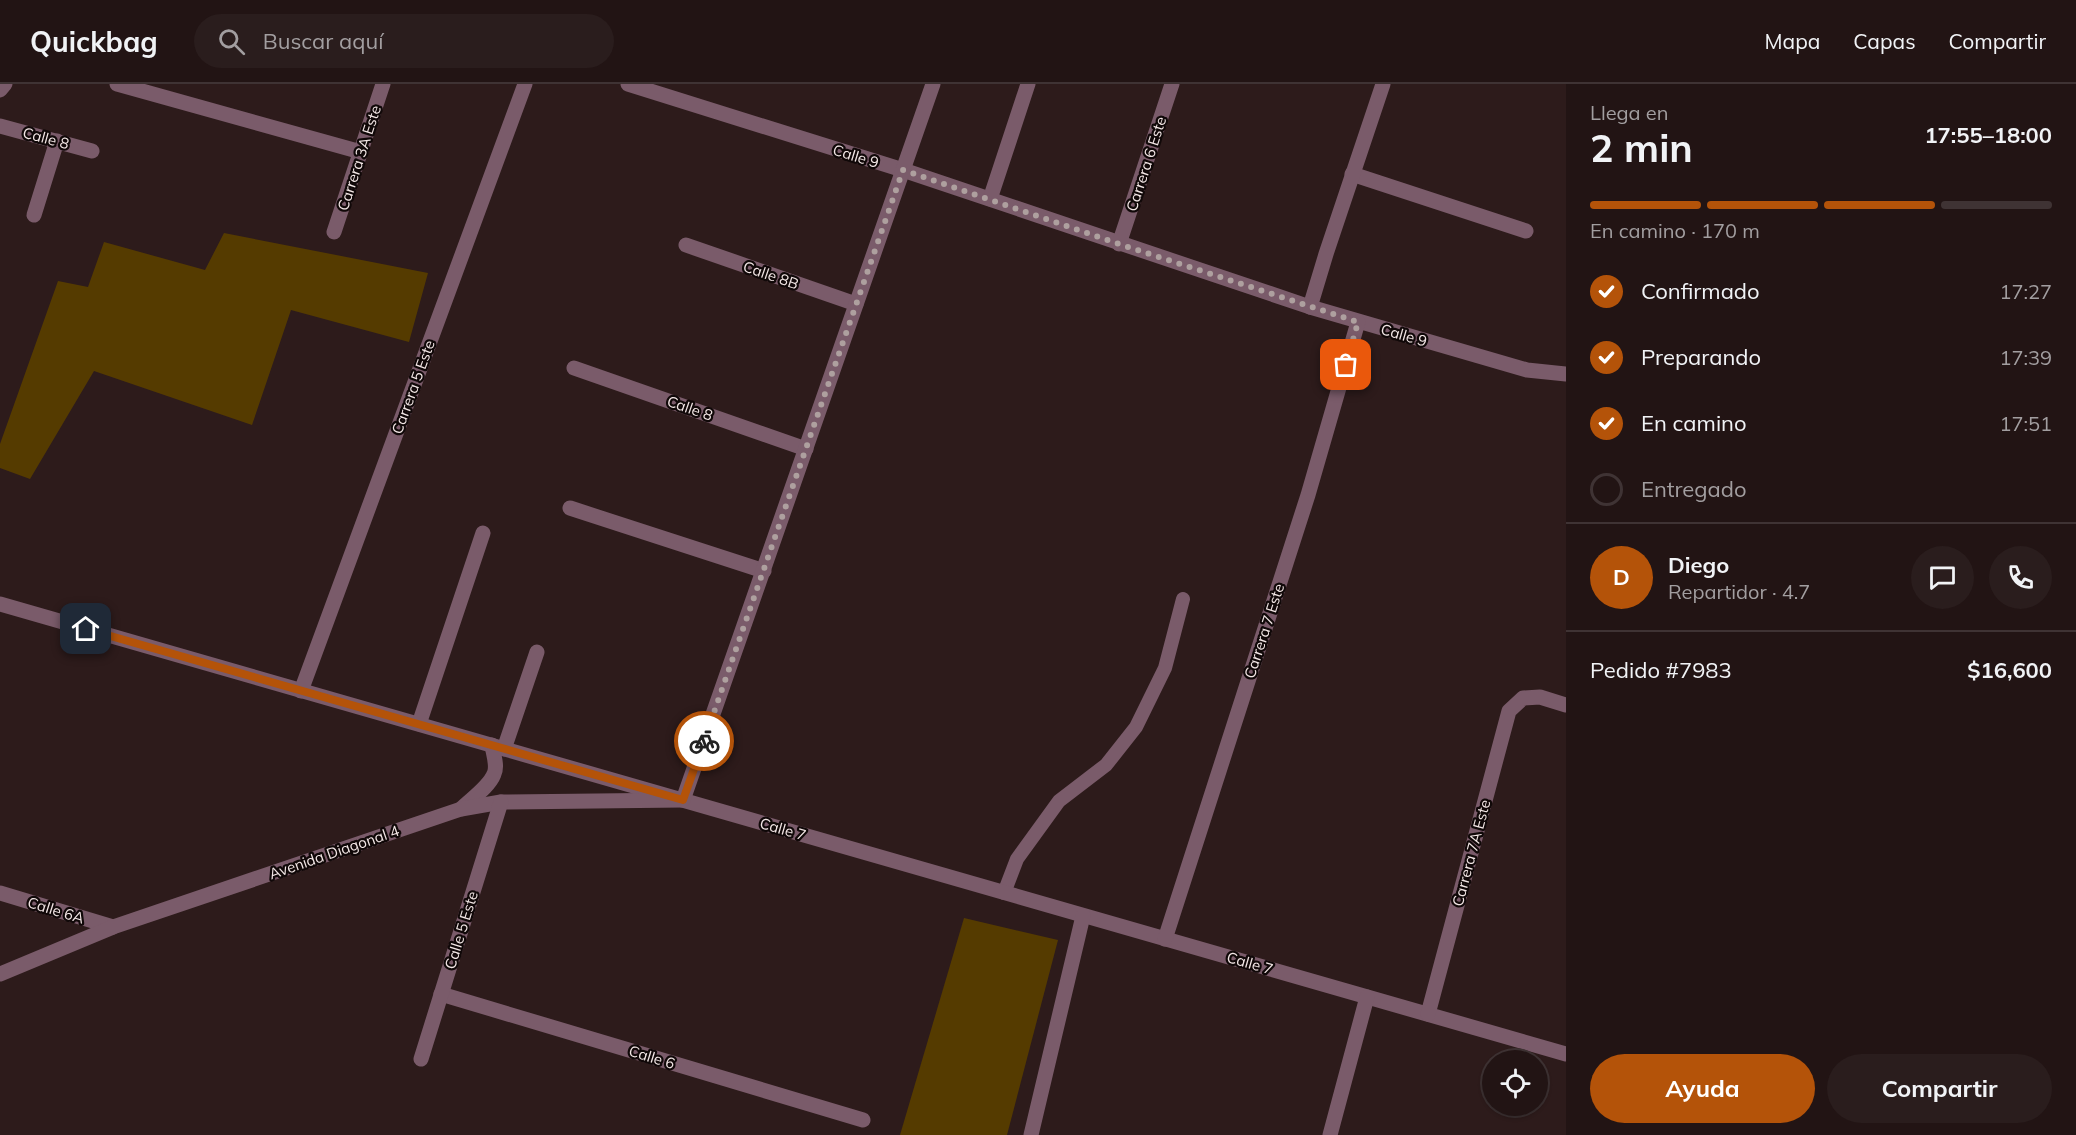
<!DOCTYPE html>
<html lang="es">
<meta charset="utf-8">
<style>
:root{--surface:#221414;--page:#2a1d1d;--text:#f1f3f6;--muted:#a29ea0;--line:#3f3334;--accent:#b45309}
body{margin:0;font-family:Mulish,sans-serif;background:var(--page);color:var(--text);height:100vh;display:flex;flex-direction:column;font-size:22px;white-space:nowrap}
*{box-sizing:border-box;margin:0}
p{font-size:20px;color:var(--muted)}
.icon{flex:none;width:33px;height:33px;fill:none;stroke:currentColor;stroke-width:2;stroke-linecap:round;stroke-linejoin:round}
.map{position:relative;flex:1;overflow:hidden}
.drawer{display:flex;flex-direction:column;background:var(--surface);width:510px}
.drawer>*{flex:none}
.tools{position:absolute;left:1482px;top:966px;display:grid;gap:12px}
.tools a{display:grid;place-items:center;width:66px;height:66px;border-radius:50%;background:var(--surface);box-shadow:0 2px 4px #0004,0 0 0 2px var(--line);font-size:30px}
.pin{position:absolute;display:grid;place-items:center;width:51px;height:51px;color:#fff;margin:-26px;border-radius:12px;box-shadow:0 3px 9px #0006}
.courier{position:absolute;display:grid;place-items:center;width:60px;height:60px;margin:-30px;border:4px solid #b45309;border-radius:50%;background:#fff;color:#222;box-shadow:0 2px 8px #0007}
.overview em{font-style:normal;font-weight:700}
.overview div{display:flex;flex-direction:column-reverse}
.overview{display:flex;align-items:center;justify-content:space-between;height:102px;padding:0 24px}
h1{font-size:39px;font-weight:700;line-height:45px}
.bar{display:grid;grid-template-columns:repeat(4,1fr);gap:9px 6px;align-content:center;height:72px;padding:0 24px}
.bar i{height:8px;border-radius:4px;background:var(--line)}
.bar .current{background:var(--accent)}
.bar p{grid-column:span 4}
.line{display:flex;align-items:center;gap:15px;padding:0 24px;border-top:2px solid var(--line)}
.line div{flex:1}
.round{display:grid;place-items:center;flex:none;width:63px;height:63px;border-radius:32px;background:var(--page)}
ol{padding:0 24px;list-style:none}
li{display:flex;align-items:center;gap:18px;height:66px}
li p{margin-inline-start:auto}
li .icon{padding:6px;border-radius:50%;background:var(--accent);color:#fff;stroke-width:4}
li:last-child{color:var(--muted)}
li i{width:33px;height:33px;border:3px solid var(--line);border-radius:50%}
.button{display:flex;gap:12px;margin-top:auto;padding:12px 24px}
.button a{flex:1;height:69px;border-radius:36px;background:var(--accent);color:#fff;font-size:24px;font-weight:700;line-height:69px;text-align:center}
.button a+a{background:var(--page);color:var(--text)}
header{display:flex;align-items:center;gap:36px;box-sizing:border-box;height:84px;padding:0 30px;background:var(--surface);border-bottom:2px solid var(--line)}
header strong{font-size:28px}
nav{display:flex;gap:33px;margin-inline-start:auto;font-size:21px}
.search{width:420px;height:54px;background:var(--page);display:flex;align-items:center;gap:15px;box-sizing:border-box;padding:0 21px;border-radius:33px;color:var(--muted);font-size:22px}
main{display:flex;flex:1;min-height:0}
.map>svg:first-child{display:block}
.green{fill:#553b00}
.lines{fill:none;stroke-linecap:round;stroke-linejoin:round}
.lane{stroke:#7a5b6a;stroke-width:14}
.street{stroke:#7a5b6a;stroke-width:15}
.done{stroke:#aea09f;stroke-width:6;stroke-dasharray:0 10.8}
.route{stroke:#b45309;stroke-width:8}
.labels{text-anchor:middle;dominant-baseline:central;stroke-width:4.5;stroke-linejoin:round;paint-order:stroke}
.street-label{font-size:15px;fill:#f3e7e6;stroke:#100808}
</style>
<header>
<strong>Quickbag</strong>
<div class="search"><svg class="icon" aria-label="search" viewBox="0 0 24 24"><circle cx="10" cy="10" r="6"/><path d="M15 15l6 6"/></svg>Buscar aquí</div>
<nav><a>Mapa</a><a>Capas</a><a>Compartir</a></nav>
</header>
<main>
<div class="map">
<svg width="1566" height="1051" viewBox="0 0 1566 1051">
<rect width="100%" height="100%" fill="#2d1b1b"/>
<!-- green -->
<g class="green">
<polygon points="224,149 428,189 409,258 291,226 252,341 94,287 30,395 0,384 0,360 58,197 88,203 104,158 205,186"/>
<polygon points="964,834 1058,856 1007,1051 900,1051"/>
</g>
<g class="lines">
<!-- lane -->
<polyline class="lane" points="1004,809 1017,775 1059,717 1106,681 1136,643 1165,584 1183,515"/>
<!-- street -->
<g class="street">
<polyline points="117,0 361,68"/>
<polyline points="628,0 903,86 1310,223 1527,286 1566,290"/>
<polyline points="0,6 5,0"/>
<polyline points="0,42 92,67"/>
<polyline points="1352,90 1526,147"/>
<polyline points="990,115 1028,0"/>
<polyline points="34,131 57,57"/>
<polyline points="334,148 383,0"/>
<polyline points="1119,160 1172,0"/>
<polyline points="686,161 856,220"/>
<polyline points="1310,223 1326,170 1383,0"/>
<polyline points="574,284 806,365"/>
<polyline points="570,424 764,487"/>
<polyline points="0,520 1566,970"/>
<polyline points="301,607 525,0"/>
<polyline points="419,640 483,449"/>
<polyline points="504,665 537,568"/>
<path d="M461,725C471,715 489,703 494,690C498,682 493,670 492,661"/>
<polyline points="0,809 113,843"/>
<polyline points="1165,855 1308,411 1358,238"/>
<polyline points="0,890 113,843 461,725 501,718 683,716 933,0"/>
<polyline points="441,910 863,1036"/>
<polyline points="1428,930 1509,627 1523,614 1540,613 1566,621"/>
<polyline points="421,975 501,718"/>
<polyline points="1031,1051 1083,832"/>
<polyline points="1330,1051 1367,913"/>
</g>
</g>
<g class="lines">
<!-- done -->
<polyline class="done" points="704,657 903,86 1119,160 1358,238 1346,281"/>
<!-- route -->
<polyline class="route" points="86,545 683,716 704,657"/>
</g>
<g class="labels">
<!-- street labels -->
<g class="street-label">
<text transform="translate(46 54) rotate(15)">Calle 8</text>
<text transform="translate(856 72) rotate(17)">Calle 9</text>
<text transform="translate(359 74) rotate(-72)">Carrera 3A Este</text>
<text transform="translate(1146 80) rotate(-72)">Carrera 6 Este</text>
<text transform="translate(771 191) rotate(19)">Calle 8B</text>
<text transform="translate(1404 251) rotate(16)">Calle 9</text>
<text transform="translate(413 303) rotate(-70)">Carrera 5 Este</text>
<text transform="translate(690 324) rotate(19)">Calle 8</text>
<text transform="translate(1264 547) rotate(-72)">Carrera 7 Este</text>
<text transform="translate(783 745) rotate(16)">Calle 7</text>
<text transform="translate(334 768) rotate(-19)">Avenida Diagonal 4</text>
<text transform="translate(1471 769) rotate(-75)">Carrera 7A Este</text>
<text transform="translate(56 826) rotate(17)">Calle 6A</text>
<text transform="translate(461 846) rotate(-73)">Calle 5 Este</text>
<text transform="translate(1250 879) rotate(16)">Calle 7</text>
<text transform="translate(652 973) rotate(17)">Calle 6</text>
</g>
</g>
</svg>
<div class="tools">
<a><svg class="icon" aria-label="locate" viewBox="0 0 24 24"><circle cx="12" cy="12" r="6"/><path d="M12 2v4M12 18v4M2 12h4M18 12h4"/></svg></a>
</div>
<div class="pin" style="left:1346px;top:281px;background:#ea580c"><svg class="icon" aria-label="bag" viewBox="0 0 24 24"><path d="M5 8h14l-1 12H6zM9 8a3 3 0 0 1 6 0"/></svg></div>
<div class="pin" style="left:86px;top:545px;background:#1f2937"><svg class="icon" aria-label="home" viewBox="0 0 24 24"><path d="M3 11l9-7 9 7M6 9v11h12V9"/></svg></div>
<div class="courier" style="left:704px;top:657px"><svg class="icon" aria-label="bike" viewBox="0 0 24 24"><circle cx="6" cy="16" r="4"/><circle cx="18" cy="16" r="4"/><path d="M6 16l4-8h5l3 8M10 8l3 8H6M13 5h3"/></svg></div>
</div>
<section class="drawer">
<div class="overview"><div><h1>2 min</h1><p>Llega en</p></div><em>17:55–18:00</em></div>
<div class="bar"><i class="current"></i><i class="current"></i><i class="current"></i><i></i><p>En camino · 170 m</p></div>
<ol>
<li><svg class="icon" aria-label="check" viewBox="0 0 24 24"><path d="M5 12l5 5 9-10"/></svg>Confirmado<p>17:27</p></li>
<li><svg class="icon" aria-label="check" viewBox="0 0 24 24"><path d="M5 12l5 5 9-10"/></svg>Preparando<p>17:39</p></li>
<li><svg class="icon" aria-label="check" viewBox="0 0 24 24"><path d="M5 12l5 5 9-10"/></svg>En camino<p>17:51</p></li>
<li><i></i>Entregado</li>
</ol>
<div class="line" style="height:108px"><b class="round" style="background:var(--accent);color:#fff">D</b><div><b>Diego</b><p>Repartidor · 4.7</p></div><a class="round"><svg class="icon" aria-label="chat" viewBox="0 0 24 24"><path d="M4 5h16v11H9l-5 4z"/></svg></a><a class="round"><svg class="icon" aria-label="phone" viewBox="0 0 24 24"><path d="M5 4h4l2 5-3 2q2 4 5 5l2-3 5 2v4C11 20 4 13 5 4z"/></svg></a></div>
<div class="line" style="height:78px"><div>Pedido #7983</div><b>$16,600</b></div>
<div class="button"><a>Ayuda</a><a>Compartir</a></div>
</section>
</main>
